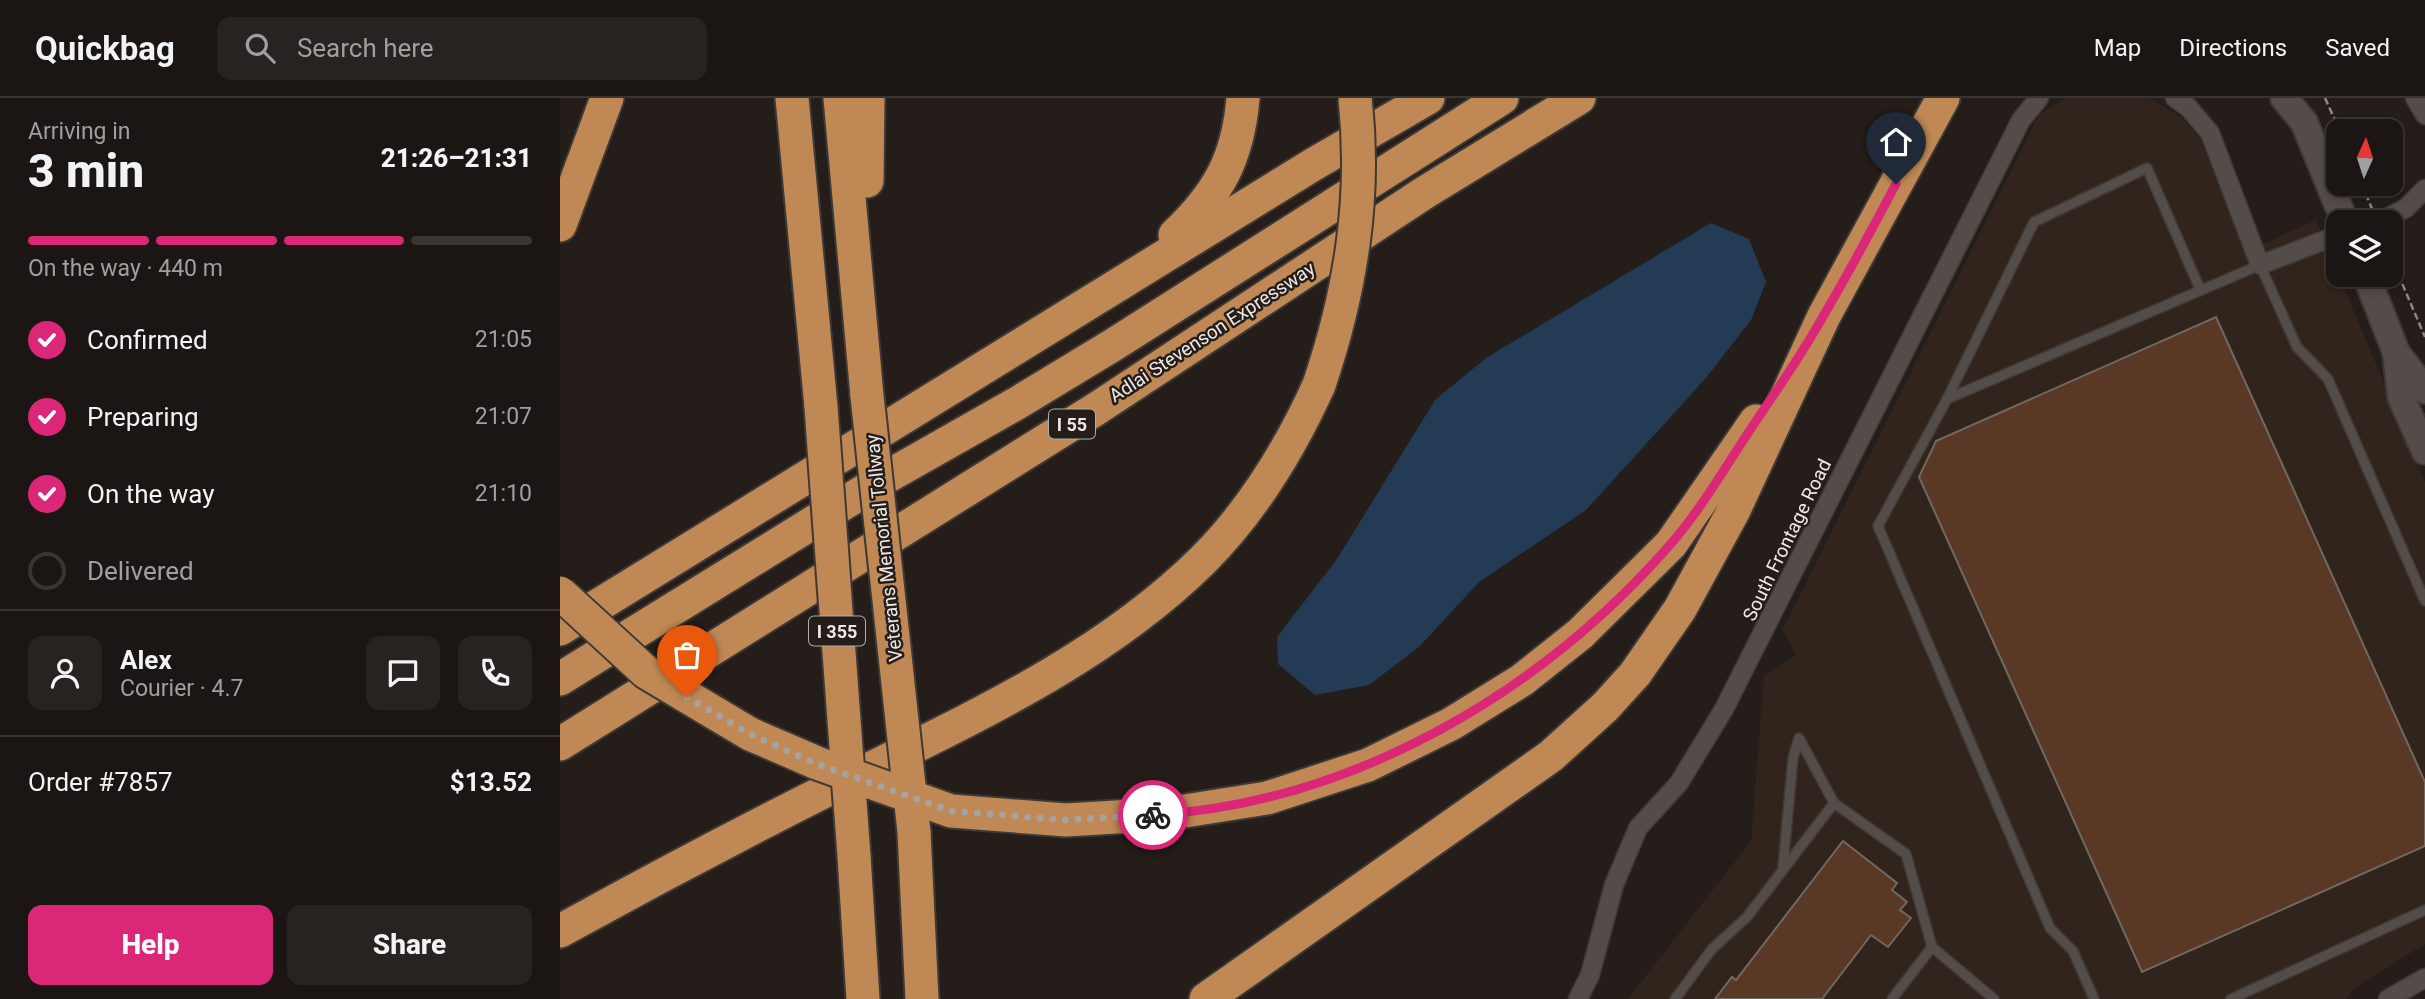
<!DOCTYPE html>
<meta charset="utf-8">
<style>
:root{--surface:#1b1613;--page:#282321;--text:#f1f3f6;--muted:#a09fa0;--line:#393533;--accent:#db2777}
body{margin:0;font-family:Roboto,sans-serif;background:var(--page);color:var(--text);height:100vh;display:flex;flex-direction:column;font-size:26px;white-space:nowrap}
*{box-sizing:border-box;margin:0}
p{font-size:23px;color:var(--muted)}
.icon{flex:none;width:38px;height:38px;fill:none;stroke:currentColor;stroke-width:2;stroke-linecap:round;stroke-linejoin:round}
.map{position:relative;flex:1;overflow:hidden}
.panel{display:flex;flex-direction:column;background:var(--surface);width:560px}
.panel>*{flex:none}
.needle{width:46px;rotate:3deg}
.tools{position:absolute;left:1766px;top:21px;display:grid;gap:14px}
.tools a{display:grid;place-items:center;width:77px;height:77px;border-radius:14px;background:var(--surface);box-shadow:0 4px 10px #0003,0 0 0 2px var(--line);font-size:35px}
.pin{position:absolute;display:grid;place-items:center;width:60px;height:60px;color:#fff;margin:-72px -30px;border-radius:50% 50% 50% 0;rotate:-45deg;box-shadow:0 0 7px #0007}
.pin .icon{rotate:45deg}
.courier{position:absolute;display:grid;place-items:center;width:70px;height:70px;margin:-35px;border:5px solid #db2777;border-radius:50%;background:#fff;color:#222;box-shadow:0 2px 9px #0007}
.summary em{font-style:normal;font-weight:800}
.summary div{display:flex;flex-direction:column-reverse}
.summary{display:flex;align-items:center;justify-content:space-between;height:119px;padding:0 28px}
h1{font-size:46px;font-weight:800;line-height:52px}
.bar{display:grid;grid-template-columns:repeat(4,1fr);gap:10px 7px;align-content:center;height:84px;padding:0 28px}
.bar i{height:9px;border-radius:5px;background:var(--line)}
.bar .active{background:var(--accent)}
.bar p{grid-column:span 4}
.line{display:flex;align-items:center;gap:18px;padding:0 28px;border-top:2px solid var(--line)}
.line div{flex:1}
.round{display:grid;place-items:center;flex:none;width:74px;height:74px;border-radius:14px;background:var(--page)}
ol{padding:0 28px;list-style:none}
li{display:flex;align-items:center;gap:21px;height:77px}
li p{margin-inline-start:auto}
li .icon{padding:7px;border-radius:50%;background:var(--accent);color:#fff;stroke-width:4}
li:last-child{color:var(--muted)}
li i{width:38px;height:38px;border:4px solid var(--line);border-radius:50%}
.button{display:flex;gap:14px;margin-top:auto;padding:14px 28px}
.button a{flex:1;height:80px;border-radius:14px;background:var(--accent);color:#fff;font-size:28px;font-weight:800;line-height:80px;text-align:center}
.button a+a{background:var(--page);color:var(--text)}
header{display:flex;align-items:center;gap:42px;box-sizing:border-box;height:98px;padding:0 35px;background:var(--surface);border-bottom:2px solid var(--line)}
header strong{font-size:33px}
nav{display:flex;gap:38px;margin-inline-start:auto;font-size:24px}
.search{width:490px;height:63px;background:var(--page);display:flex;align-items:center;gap:18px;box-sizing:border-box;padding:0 24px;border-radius:14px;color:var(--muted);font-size:26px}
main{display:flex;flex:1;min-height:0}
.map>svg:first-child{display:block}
.built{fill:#31241d}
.water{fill:#243b56}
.building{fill:#593825;stroke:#716863;stroke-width:2}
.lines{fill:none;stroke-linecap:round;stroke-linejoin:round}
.lane-casing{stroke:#3e3936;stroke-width:12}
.street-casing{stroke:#3e3936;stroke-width:21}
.secondary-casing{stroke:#3e3936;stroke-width:30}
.highway-casing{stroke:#3e3936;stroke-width:37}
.path{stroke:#8d8784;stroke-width:2.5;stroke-dasharray:7 3.5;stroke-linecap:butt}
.lane{stroke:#544c48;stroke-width:9}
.street{stroke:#544c48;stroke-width:18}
.secondary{stroke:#544c48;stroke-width:26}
.highway{stroke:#bf8854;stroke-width:33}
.highway-bridge-casing{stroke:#3e3936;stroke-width:37;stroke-linecap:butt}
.highway-bridge{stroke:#bf8854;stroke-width:33}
.done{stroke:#a7a29e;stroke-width:7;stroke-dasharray:0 12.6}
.route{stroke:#db2777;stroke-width:9}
.labels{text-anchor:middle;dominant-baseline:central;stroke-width:5;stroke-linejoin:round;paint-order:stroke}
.shield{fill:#241d19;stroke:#b1aca8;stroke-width:2}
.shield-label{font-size:18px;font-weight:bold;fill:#eee9e6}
.street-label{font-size:19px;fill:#eee9e6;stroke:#241d19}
</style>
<header>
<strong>Quickbag</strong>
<div class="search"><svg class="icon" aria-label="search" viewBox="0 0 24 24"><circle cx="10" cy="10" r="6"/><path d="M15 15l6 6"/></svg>Search here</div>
<nav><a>Map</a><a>Directions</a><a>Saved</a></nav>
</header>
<main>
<section class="panel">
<div class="summary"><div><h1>3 min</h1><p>Arriving in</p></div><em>21:26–21:31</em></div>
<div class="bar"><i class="active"></i><i class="active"></i><i class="active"></i><i></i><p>On the way · 440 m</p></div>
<ol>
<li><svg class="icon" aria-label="check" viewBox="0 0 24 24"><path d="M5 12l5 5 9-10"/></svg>Confirmed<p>21:05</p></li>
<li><svg class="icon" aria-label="check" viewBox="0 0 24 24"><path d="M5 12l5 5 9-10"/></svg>Preparing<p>21:07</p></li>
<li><svg class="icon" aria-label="check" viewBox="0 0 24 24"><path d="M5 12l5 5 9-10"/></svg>On the way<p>21:10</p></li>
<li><i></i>Delivered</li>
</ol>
<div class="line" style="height:126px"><a class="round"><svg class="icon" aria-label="person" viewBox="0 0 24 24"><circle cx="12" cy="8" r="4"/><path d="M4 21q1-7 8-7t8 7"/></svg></a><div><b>Alex</b><p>Courier · 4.7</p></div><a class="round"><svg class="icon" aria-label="chat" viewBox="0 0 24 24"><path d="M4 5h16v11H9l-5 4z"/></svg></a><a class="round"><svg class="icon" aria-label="phone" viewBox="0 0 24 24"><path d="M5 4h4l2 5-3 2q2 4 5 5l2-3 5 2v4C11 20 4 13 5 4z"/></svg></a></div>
<div class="line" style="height:91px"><div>Order #7857</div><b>$13.52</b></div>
<div class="button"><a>Help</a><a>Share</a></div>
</section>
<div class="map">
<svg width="1865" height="901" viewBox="0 0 1865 901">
<rect width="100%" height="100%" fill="#241d19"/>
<!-- built -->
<polygon class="built" points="1505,0 1588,0 1620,18 1640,40 1685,154 1756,122 1865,384 1865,846 1796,889 1786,901 1068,901 1191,743 1204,578 1236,557 1223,531 1479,17"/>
<!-- water -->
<polygon class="water" points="1151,125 1189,141 1206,184 1191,222 1146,280 1026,412 919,484 859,549 809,587 755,597 718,566 717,539 777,461 875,302 926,260"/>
<!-- building -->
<g class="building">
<polygon points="1656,219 1865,684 1865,748 1582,874 1359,379 1376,343"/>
<polygon points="1283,743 1337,785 1332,792 1347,804 1340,812 1351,820 1328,849 1311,837 1262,901 1155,901 1172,879 1176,882"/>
</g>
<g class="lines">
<defs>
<g id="lane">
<polyline points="1387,301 1474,124 1587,70 1640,191"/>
<polyline points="1223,769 1233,660 1239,640 1274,705"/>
<polyline points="1115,901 1152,851 1187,819 1274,705 1346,756 1372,849"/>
<polyline points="1332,901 1372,849 1434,901"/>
<polyline points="1534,901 1513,853 1490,830 1318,428 1387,301 1700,167 1737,249 1768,281 1865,503"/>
<polyline points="1671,901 1865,812"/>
</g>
<g id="street">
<polyline points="1615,0 1628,9 1650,35 1700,167 1778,137"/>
<polyline points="1855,0 1865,17"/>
<polyline points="1819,124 1846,110 1865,91"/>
<polyline points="1018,901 1030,877 1054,787 1078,730 1119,685 1164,611 1461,22 1479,0"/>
<polyline points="1828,901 1865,880"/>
</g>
<g id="secondary">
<polyline points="1724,0 1744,24 1785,124"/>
<polyline points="1806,177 1836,254 1841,299 1865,353"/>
<polyline points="1837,256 1865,292"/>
</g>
<g id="highway">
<polyline points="232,0 261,309"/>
<polyline points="280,0 307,298"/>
<polyline points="307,83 308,0"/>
<polyline points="0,127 47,0"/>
<path d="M615,137C658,96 678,61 683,0"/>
<polyline points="0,531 754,66 868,0"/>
<polyline points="1020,536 1111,446 1196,323"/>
<polyline points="0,581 325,380 459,304 553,247 942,0"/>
<polyline points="0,646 536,311 864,95 1019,0"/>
<polyline points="354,734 362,901"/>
<polyline points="294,758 303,901"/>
<path d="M0,833C94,781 189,731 285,683C410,621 543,561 643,462C693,412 730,351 759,287"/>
<polyline points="646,901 991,658 1045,609 1075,576 1120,511 1174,412 1264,218 1383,0"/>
</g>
</defs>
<!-- lane casing -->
<use href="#lane" class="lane-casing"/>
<!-- street casing -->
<use href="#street" class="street-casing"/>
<!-- secondary casing -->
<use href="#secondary" class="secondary-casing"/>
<!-- highway casing -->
<use href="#highway" class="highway-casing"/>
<!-- path -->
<g class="path">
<polyline points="1765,0 1780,33"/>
<polyline points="1802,86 1812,111"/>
<polyline points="1830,157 1865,239"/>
</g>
<!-- lane -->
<use href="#lane" class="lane"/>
<!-- street -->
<use href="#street" class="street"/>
<!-- secondary -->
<use href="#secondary" class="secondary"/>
<!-- highway -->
<use href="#highway" class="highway"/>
<defs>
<g id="highway-bridge">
<path d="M759,287C791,192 806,100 795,0"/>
<polyline points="307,298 354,734"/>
<polyline points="261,309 294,758"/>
<polyline points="0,495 86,574 190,636 257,665 391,713 506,722 606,716 707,700 808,667 891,626 962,582 1020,536"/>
</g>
</defs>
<!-- highway-bridge casing -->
<use href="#highway-bridge" class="highway-bridge-casing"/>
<!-- highway-bridge -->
<use href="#highway-bridge" class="highway-bridge"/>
</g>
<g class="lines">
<!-- done -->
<polyline class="done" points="127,599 190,636 257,666 391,713 506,722 593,717"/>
<!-- route -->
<path class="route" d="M593,717C792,705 979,596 1109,448C1139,414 1163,373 1188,335C1214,296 1242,257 1265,215C1290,173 1313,129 1336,86"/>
</g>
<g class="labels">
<!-- shield labels -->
<g class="shield">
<rect x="489" y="311.5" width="46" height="29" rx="5"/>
<rect x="249" y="518.5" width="56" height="29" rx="5"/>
</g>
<g class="shield-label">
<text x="512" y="326">I 55</text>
<text x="277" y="533">I 355</text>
</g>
<!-- street labels -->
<g class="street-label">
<text transform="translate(652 234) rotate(-33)">Adlai Stevenson Expressway</text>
<text transform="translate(1227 442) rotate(-64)">South Frontage Road</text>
<text transform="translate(324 450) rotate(-96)">Veterans Memorial Tollway</text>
</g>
</g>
</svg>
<div class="tools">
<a><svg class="needle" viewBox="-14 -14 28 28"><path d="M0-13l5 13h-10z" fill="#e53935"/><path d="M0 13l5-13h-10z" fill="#a09fa0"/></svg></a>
<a><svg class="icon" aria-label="layers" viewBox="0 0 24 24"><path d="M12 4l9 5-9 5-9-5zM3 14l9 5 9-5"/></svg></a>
</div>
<div class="pin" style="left:127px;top:599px;background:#ea580c"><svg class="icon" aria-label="bag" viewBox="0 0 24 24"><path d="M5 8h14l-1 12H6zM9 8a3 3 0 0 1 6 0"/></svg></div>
<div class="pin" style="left:1336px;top:86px;background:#1f2937"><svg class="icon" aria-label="home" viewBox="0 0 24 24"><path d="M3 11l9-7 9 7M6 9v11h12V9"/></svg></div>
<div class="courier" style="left:593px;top:717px"><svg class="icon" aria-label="bike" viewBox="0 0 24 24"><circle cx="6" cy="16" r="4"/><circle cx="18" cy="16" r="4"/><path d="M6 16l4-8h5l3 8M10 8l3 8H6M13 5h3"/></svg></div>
</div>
</main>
